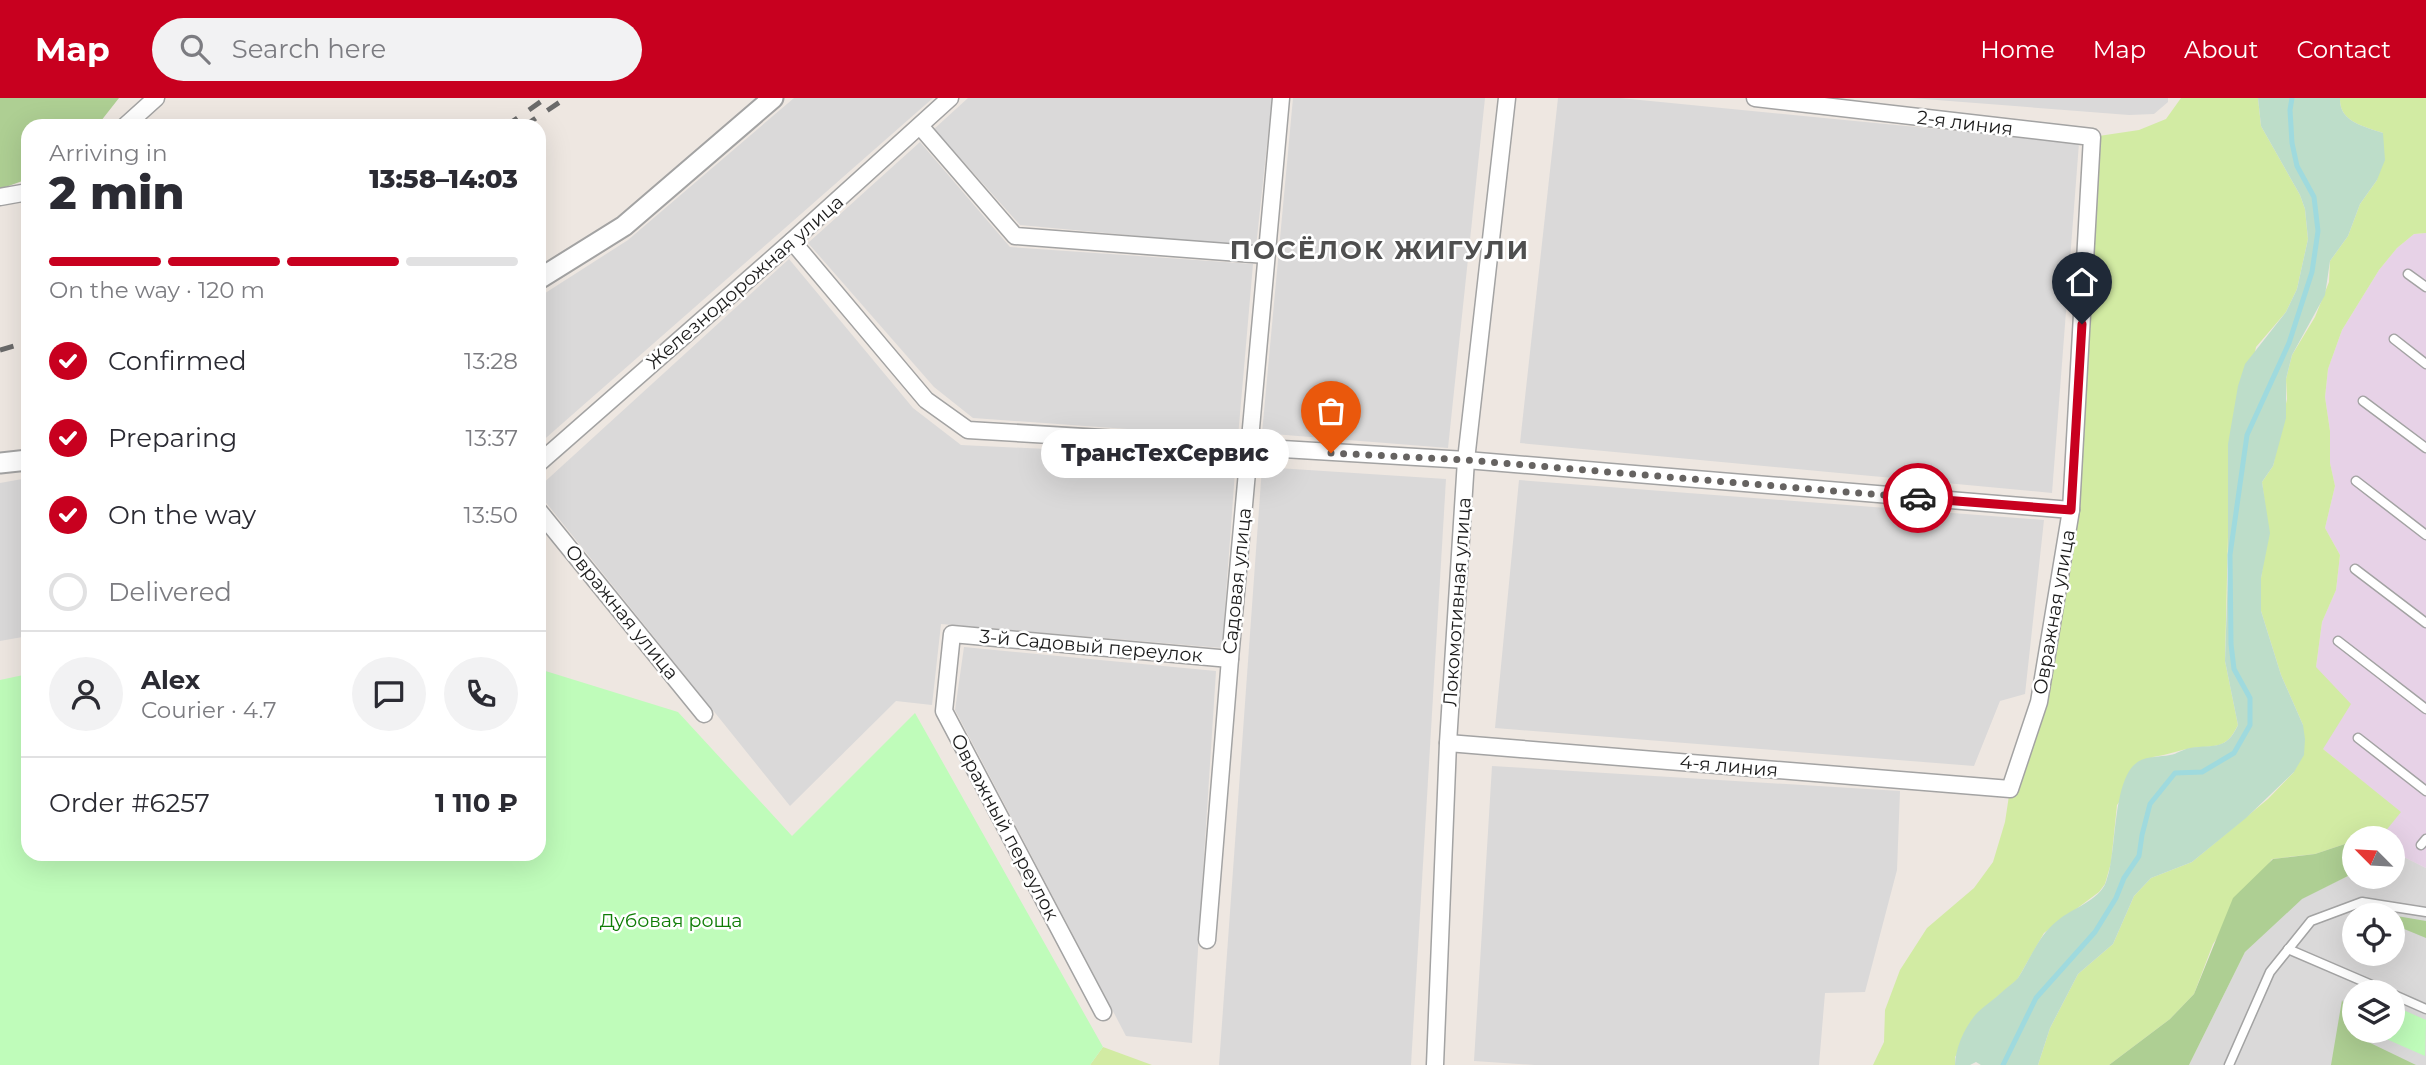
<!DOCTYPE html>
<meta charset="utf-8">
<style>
:root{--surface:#fff;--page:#f2f2f3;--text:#2b2b33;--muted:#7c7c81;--line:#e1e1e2;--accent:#c8001f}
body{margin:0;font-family:Montserrat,sans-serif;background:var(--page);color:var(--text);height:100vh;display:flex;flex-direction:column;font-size:26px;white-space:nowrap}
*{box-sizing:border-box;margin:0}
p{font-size:23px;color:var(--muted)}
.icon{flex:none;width:38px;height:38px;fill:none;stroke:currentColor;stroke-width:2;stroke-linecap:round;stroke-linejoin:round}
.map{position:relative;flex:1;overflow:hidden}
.details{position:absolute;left:21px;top:21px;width:525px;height:742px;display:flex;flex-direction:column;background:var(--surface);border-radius:21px;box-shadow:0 7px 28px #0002}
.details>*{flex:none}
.needle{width:46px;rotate:294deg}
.controls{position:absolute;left:2342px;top:728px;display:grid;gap:14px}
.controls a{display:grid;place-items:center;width:63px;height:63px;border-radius:50%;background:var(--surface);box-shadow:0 7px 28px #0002;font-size:35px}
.pin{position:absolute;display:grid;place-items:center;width:60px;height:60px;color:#fff;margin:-72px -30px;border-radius:50% 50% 50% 0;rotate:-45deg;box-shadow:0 0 7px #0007}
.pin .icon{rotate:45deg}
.courier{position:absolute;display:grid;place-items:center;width:70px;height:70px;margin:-35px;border:5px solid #c8001f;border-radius:50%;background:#fff;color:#222;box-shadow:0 2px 9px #0007}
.bubble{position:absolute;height:49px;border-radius:24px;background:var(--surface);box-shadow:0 7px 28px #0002;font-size:23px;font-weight:800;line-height:49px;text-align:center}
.overview em{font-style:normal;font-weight:800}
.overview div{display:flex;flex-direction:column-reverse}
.overview{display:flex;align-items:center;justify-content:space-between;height:119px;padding:0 28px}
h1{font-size:46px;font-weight:800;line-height:52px}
.bar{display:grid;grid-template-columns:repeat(4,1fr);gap:10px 7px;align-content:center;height:84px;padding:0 28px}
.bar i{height:9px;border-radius:5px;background:var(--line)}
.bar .on{background:var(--accent)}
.bar p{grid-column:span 4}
.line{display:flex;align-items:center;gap:18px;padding:0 28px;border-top:2px solid var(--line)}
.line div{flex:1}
.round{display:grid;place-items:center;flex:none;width:74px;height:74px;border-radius:37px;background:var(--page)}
ol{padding:0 28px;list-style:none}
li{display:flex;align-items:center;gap:21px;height:77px}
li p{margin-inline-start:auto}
li .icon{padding:7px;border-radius:50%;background:var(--accent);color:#fff;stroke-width:4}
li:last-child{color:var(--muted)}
li i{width:38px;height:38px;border:4px solid var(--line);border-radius:50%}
header{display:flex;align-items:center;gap:42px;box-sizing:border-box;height:98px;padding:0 35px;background:var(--accent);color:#fff}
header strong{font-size:33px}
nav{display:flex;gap:38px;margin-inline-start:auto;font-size:24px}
.search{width:490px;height:63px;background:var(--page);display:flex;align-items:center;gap:18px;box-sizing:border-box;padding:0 24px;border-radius:38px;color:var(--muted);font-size:26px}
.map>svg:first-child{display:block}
.residential{fill:#dad9d9;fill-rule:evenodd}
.industrial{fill:#e7d2e7}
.grass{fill:#d2eba3}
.forest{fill:#aecf93}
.wetland{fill:#bdddc9}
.park{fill:#bffcba}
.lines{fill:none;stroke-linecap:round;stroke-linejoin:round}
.stream{stroke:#9fdade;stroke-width:5}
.service-casing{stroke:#a3a3a3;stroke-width:11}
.minor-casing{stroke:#a3a3a3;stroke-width:19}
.tertiary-casing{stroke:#a3a3a3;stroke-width:23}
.service{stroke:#fff;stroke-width:8}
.minor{stroke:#fff;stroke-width:16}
.tertiary{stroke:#fff;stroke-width:19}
.rail{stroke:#6a6a6a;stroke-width:5;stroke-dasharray:14 14;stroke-linecap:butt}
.done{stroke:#666361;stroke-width:7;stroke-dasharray:0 12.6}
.route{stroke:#c8001f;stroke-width:9}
.labels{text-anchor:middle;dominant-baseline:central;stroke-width:5;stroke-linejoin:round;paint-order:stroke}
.street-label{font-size:19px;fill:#1c1c1c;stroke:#fff}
.park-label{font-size:19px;fill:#0f7d06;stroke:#fff}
.district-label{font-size:26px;font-weight:bold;letter-spacing:2px;fill:#4f4f4f;stroke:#fff}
</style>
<header>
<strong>Map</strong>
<div class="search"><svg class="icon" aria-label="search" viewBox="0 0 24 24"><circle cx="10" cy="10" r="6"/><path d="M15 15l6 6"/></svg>Search here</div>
<nav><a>Home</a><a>Map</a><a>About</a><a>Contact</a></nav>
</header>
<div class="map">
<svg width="2426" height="967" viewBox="0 0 2426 967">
<rect width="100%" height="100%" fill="#eee7e1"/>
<!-- residential -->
<g class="residential">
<polygon points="794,0 933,0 539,346 539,199 628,142"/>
<polygon points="968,0 1272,0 1256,149 1020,127 934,31"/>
<polygon points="1293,0 1485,0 1448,350 1262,335"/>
<polygon points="1558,0 1620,0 2079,45 2052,395 1520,345"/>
<polygon points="1911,0 2168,0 2168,4 2154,16 2129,17"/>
<polygon points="920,44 1010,149 1253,166 1238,339 973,320 934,289 808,145"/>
<polygon points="789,161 913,310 961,347 1236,360 1222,550 941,526 932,607 896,603 790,708 539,396 539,389"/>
<polygon points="1262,369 1446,381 1411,967 1219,967"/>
<polygon points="28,380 28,538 0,543 0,385"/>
<polygon points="1519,382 2044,422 2025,596 2000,603 1974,668 1495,630"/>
<polygon points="964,549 1216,573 1192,945 1126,938 955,612"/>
<polygon points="1492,668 1900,693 1897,772 1865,894 1825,895 1819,967 1535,967 1474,963"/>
<path d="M2392,753L2426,770V967H2189L2245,854L2302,800L2348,778L2354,772V779H2392ZM2354,817H2392V856H2354ZM2354,894H2392V933H2354Z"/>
</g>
<!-- industrial -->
<polygon class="industrial" points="2426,135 2426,770 2392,753 2392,740 2380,740 2400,714 2323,651 2316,569 2322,524 2336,492 2340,457 2325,430 2335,388 2330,365 2330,333 2325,299 2328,271 2342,232 2379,172 2397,150 2414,136"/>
<!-- grass -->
<g class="grass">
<path d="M2181,0H2258L2261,28L2300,97L2305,111L2308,141L2297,191L2286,214L2256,249L2229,396L2225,563L2238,627C2226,652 2216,647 2192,650C2179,652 2168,657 2153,659L2117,707L2111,765L2105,786L2099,794L2044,835L2017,882L1992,903L1955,959V967H1873L1884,944L1885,912L1900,872L1927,830L1974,790L1993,764L2005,724L2010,691L2039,604L2071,412L2092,39L2139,32L2166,21Z"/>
<path d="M2340,0H2426V135L2414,136L2397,150L2379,172L2342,232L2328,271L2325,299L2330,333V365L2335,388L2325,430L2340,457L2336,492L2322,524L2316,569L2351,606L2323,651L2401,714L2380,740H2354V743L2315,756L2272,761L2213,846L2194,896L2170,921L2109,967H2038L2050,930L2078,876L2113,846L2134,798L2151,780L2192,764L2268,701L2294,674L2303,627L2281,577L2261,513V480L2264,460L2265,407L2262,384L2273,368L2287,301L2286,281L2292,257L2315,219L2329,184L2330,163L2348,138L2360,106L2377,82L2383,35C2364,28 2339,24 2340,0Z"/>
<polygon points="1103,949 1152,967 1090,967"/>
</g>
<!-- forest -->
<g class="forest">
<polygon points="0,0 119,0 97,28 28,28 28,81 0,91"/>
<polygon points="2354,743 2354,772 2348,778 2302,801 2245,854 2189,967 2109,967 2170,921 2194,896 2233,800 2273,761 2315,756"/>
<polygon points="2391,817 2426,823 2426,840 2392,826"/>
<polygon points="2342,902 2354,926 2354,933 2357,933 2362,941 2416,967 2331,967"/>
</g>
<!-- wetland -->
<path class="wetland" d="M2258,0H2340C2339,24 2364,28 2383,35L2385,62L2377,82L2360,106L2348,138L2330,163L2325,197L2292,257L2286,281V320L2273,368L2262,384L2270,435L2261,480V513L2281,577L2303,627L2305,641L2304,657L2294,674L2246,720L2192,764L2151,780L2134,798L2113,846L2078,876L2050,930L2038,967H1981L1976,964L1970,967H1955C1955,950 1966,926 1978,914C1985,907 1995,901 2002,894C2007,889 2014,885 2018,880C2031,860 2038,838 2057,823C2072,810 2099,803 2106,784C2118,754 2111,680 2139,663C2148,658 2160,659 2170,657C2177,656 2183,651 2190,650C2215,646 2226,653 2238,627L2225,563L2228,473V346L2238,288L2245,266L2286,214L2297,191L2308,141L2305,111L2300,97L2261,28Z"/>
<!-- park -->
<g class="park">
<polygon points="539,571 678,614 792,738 915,615 1103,949 1090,967 0,967 0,582 28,576 28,756 539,756"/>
<polygon points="2392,907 2426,922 2425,958 2368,933 2392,933"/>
</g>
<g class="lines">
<!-- stream -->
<polyline class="stream" points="2003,967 2036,900 2095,834 2116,800 2124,780 2139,758 2142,737 2150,706 2175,675 2202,674 2234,655 2250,627 2250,600 2234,571 2231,546 2230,457 2247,337 2289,245 2312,174 2318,133 2314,99 2297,68 2292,45 2290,12 2292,0"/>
<defs>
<g id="service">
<polyline points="2408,176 2426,189"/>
<polyline points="2394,241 2426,266"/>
<polyline points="2363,303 2426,350"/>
<polyline points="2356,383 2426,437"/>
<polyline points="2355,471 2426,525"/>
<polyline points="2338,543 2426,611"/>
<polyline points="2358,640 2426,693"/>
<polyline points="2421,747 2426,741"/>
<polyline points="2288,851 2388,894"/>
<polyline points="2392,896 2426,911"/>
<polyline points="2229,967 2270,874 2311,823 2362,804 2426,814"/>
</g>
<g id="minor">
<polyline points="125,28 156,0"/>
<polyline points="920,28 1015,138 1266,157"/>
<polyline points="0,99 28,94"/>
<polyline points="792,143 926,302 968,332 1466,362 2071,412"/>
<polyline points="539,365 792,143 950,0"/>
<polyline points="539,413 704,616"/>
<polyline points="1448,645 2010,691 2039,604 2071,412 2092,39 1755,0"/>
<polyline points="1207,842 1230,561 1281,0"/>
<polyline points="1103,914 944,613 952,536 1230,561"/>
<polyline points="1435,967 1448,645 1466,362 1507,0"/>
</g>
<g id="tertiary">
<polyline points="539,181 624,128 773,0"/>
<polyline points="0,365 28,362"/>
</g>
</defs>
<!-- service casing -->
<use href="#service" class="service-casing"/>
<!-- minor casing -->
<use href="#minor" class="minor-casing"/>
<!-- tertiary casing -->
<use href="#tertiary" class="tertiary-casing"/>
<!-- service -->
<use href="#service" class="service"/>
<!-- minor -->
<use href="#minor" class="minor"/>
<!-- tertiary -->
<use href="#tertiary" class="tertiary"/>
<!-- rail -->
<g class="rail">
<polyline points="506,28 546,0"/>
<polyline points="524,28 566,0"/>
<polyline points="0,252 28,244"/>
</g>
</g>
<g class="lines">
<!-- done -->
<polyline class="done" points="1331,355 1466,362 1918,400"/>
<!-- route -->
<polyline class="route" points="1918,400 2071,412 2082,226"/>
</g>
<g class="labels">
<!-- street labels -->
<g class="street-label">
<text transform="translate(1965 25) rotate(7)">2-я линия</text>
<text transform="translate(745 184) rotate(-41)">Железнодорожная улица</text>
<text transform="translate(1237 483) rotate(-84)">Садовая улица</text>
<text transform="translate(1457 504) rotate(-86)">Локомотивная улица</text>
<text transform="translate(622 514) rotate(51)">Овражная улица</text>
<text transform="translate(2054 514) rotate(-80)">Овражная улица</text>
<text transform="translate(1091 548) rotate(5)">3-й Садовый переулок</text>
<text transform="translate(1729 668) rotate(5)">4-я линия</text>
<text transform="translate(1005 729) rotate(62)">Овражный переулок</text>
</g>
<!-- park labels -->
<g class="park-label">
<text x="671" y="822">Дубовая роща</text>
</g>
<!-- district labels -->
<g class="district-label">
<text x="1380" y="152">ПОСЁЛОК ЖИГУЛИ</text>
</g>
</g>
</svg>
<div class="controls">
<a><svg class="needle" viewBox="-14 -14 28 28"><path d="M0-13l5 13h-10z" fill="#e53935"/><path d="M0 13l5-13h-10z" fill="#7c7c81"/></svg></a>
<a><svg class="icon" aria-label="locate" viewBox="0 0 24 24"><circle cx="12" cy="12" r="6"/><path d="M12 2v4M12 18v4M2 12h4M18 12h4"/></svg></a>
<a><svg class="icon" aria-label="layers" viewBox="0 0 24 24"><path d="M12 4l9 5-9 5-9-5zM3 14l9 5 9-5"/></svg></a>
</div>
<div class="pin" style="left:1331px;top:355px;background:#ea580c"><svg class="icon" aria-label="bag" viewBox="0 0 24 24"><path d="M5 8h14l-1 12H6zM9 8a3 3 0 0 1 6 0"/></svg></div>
<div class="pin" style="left:2082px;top:226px;background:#1f2937"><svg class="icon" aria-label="home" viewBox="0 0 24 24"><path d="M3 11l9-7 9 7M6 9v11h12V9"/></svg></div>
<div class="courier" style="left:1918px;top:400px"><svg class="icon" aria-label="car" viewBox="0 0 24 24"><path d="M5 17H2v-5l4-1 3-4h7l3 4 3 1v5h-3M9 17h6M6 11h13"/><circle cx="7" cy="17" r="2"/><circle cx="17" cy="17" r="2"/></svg></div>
<div class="bubble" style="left:1041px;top:331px;width:248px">ТрансТехСервис</div>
<section class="details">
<div class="overview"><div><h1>2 min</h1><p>Arriving in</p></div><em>13:58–14:03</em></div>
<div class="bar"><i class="on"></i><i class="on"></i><i class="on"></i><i></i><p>On the way · 120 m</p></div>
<ol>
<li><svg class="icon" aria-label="check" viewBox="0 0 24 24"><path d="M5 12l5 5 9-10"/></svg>Confirmed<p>13:28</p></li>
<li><svg class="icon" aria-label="check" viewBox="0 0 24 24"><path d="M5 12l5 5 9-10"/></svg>Preparing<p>13:37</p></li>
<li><svg class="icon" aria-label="check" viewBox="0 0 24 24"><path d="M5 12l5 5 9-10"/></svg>On the way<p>13:50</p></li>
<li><i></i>Delivered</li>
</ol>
<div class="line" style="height:126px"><a class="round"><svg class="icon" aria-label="person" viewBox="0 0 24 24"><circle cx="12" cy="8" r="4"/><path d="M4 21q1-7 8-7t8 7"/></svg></a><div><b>Alex</b><p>Courier · 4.7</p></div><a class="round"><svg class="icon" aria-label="chat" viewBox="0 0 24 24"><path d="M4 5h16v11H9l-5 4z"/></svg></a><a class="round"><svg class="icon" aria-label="phone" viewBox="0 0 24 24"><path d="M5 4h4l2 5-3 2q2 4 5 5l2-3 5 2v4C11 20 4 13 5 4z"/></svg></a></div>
<div class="line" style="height:91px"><div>Order #6257</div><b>1 110 ₽</b></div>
</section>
</div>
